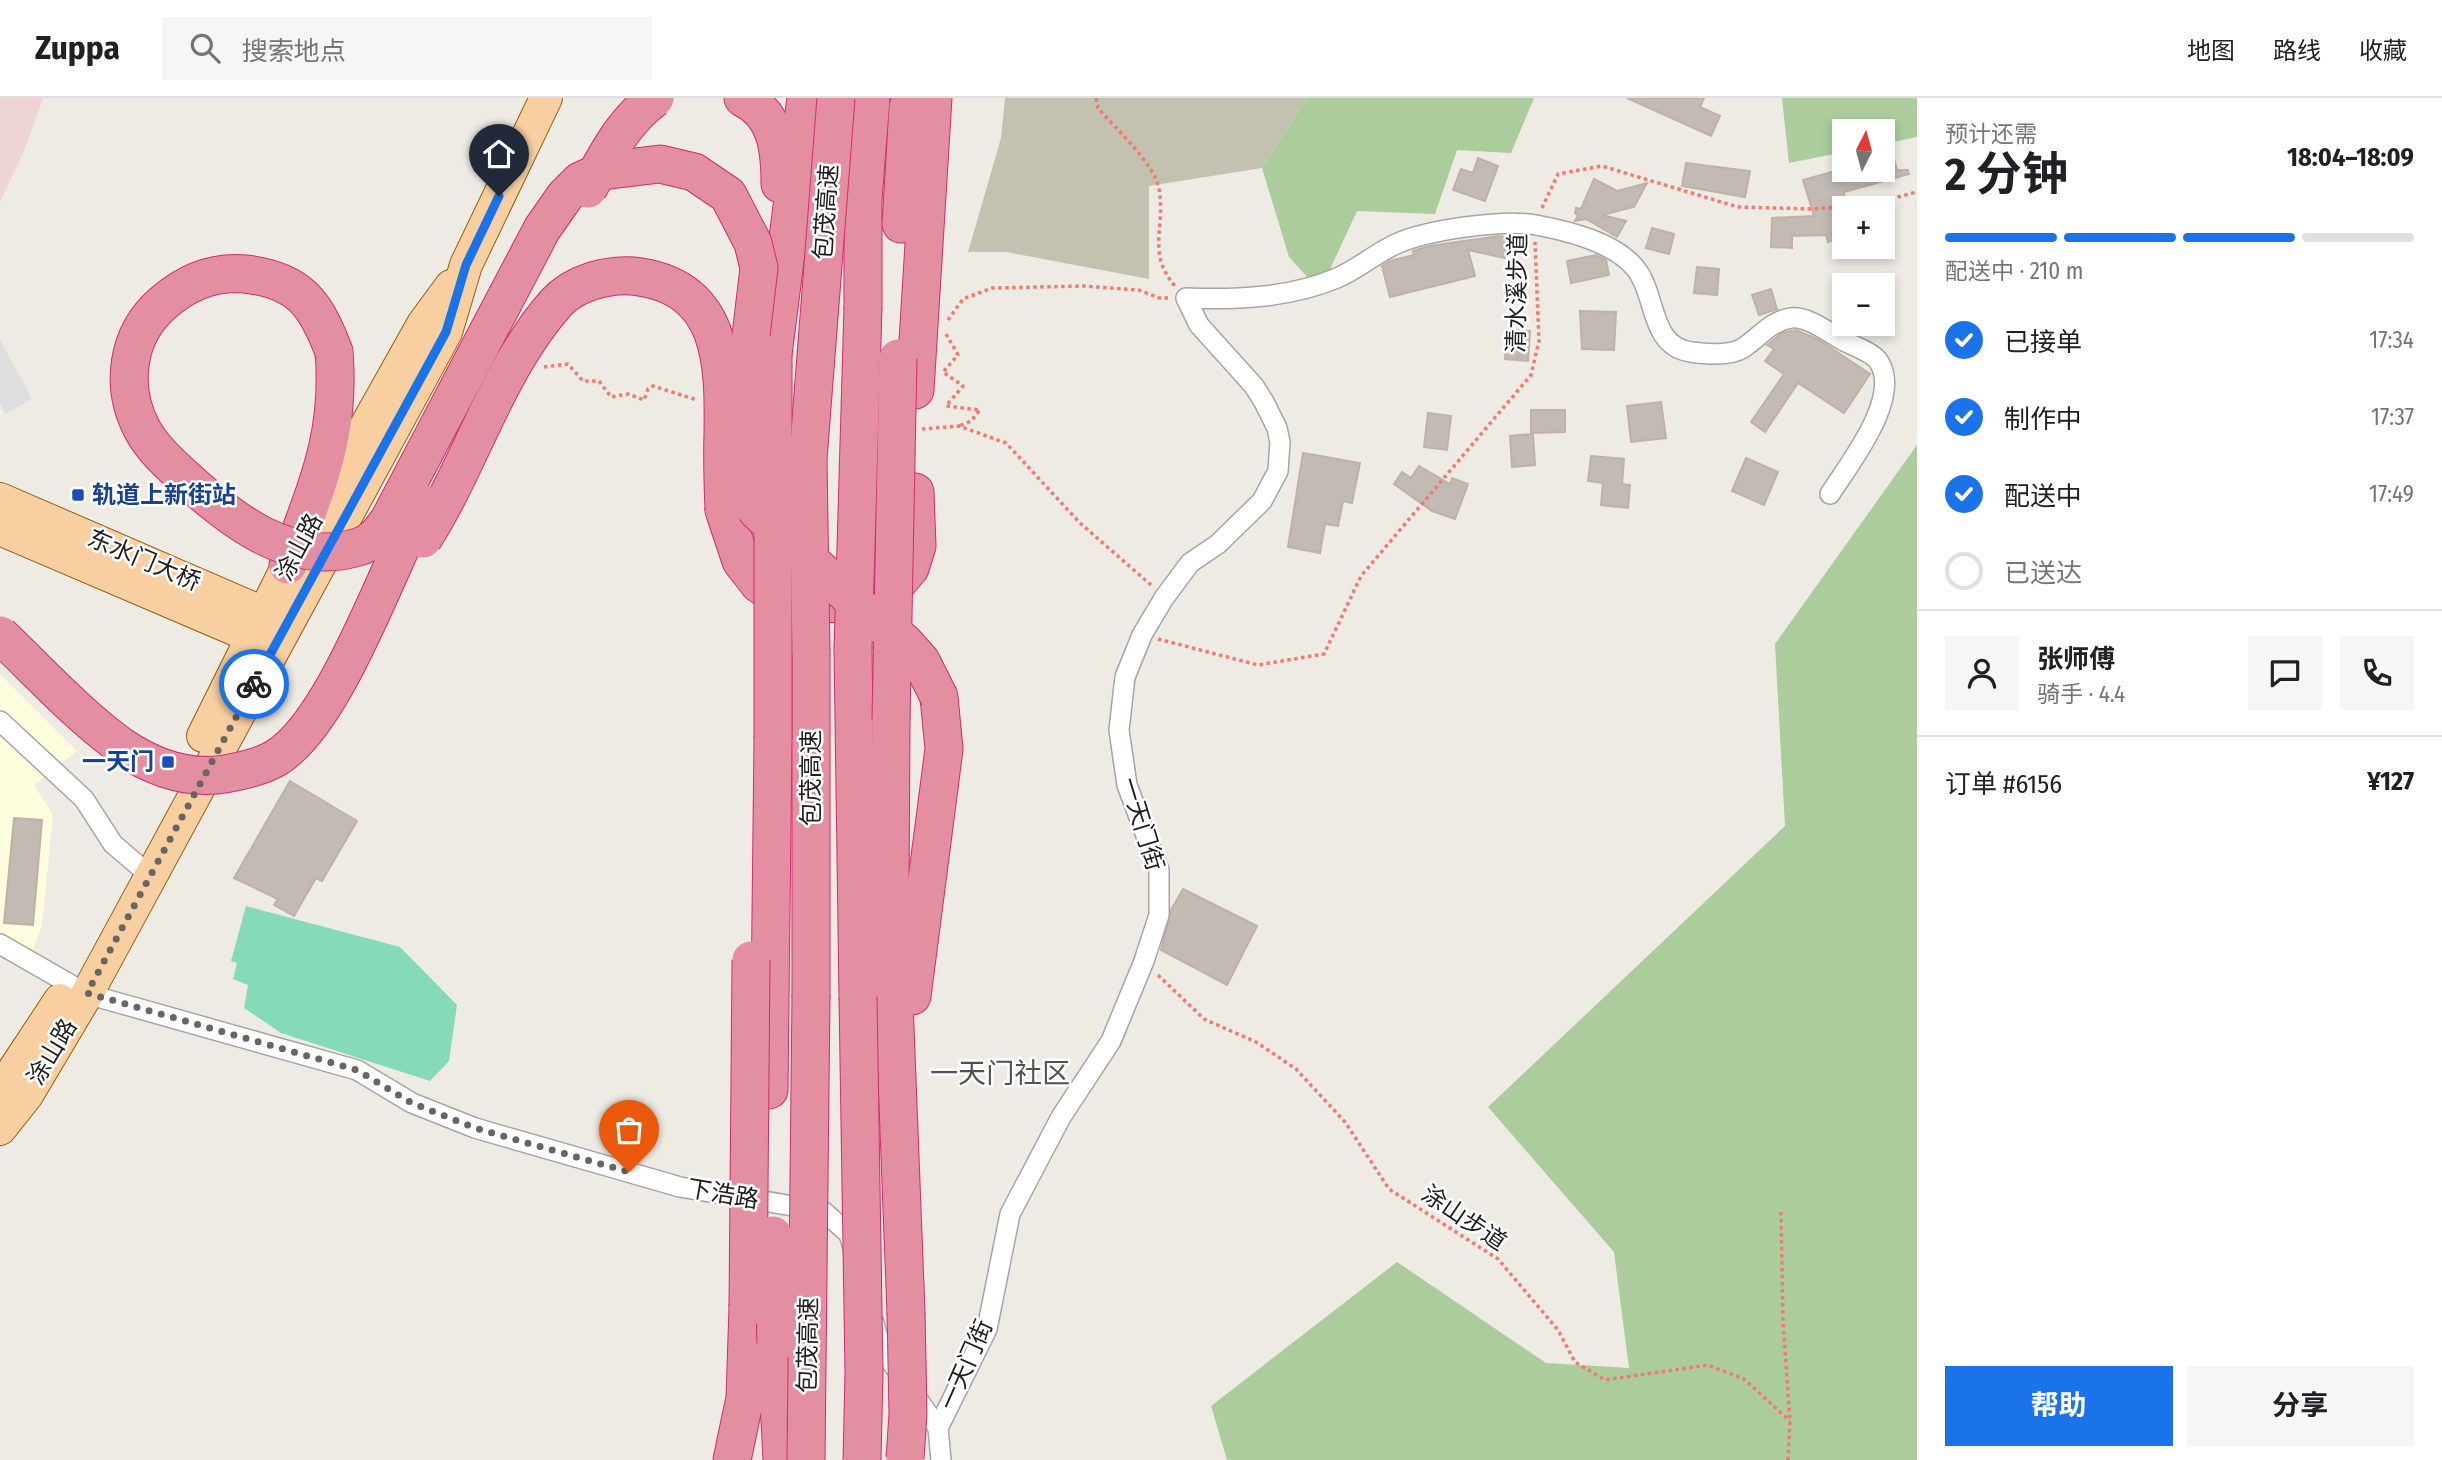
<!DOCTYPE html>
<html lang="zh">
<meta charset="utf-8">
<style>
:root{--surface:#fff;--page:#f6f6f6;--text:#202124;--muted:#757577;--line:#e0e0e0;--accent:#1a73e8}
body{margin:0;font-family:"Fira Sans Condensed","Noto Sans SC",sans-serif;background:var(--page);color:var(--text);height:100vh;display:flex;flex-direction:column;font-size:26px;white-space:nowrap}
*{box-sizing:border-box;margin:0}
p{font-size:23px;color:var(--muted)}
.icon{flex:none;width:38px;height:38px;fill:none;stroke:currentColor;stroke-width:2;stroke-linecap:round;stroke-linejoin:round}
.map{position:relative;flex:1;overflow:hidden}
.sheet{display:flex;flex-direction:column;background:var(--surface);width:525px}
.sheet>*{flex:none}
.needle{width:46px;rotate:6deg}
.fabs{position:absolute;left:1832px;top:21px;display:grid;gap:14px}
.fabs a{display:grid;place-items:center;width:63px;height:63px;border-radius:0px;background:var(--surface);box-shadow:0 4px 10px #0003;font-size:35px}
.pin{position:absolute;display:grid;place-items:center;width:60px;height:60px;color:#fff;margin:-72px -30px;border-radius:50% 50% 50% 0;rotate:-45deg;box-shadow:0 0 7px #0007}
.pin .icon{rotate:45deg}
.courier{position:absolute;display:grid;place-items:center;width:70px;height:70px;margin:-35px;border:5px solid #1a73e8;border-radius:50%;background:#fff;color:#222;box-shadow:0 2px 9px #0007}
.overview em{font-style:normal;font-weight:700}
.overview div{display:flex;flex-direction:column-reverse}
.overview{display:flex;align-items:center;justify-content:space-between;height:119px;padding:0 28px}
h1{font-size:46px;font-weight:700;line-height:52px}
.bar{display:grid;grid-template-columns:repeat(4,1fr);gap:10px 7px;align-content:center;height:84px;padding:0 28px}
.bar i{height:9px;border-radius:5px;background:var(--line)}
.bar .selected{background:var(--accent)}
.bar p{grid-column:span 4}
.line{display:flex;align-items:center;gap:18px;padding:0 28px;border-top:2px solid var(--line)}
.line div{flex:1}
.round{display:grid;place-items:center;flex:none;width:74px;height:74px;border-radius:0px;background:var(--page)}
ol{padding:0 28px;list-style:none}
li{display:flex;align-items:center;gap:21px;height:77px}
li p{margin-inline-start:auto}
li .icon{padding:7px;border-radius:50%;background:var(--accent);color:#fff;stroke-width:4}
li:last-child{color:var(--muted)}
li i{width:38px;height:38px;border:4px solid var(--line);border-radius:50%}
.cta{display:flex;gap:14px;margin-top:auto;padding:14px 28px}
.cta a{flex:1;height:80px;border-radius:0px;background:var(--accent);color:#fff;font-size:28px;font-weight:700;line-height:80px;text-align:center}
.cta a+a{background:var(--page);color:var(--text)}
header{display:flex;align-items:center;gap:42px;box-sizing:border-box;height:98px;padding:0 35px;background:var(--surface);border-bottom:2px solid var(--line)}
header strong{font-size:33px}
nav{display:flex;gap:38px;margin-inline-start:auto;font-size:24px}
.search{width:490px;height:63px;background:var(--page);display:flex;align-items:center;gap:18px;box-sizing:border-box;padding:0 24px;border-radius:0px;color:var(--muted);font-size:26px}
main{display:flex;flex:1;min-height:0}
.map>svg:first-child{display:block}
.commercial{fill:#efd4d4}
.education{fill:#fefdde}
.construction{fill:#c3c2b0}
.forest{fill:#abcc9b}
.pitch{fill:#85dab7}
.parking{fill:#dedede}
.building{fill:#c3bab4;stroke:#bfb1a7;stroke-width:2}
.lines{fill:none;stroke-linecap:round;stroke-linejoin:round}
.street-casing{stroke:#a5a5a5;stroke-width:22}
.primary-casing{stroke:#915f06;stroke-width:34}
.highway-casing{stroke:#d22c6a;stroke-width:39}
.path{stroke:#f47970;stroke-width:3.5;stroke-dasharray:3.5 3.5;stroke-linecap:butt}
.street{stroke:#fff;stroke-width:19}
.primary{stroke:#f8cfa0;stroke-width:32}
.highway{stroke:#e38fa1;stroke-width:37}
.highway-bridge-casing{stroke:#d22c6a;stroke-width:39;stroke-linecap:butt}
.highway-bridge{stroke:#e38fa1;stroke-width:37}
.done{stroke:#676663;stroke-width:7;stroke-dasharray:0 12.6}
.route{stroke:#1a73e8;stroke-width:9}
.transit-dot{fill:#1a4fb4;stroke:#fff;stroke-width:2.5}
.labels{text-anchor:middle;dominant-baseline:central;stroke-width:5;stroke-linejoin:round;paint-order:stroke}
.street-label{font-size:24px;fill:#1e1e1e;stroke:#fff}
.transit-label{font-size:24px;font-weight:bold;fill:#164399;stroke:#fff;text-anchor:start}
.quarter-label{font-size:28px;fill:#515151;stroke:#fff}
</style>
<header>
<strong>Zuppa</strong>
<div class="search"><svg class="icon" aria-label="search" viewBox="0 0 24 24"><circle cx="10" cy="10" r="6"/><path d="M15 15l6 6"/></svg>搜索地点</div>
<nav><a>地图</a><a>路线</a><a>收藏</a></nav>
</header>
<main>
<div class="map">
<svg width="1917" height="1362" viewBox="0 0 1917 1362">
<rect width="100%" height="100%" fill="#eeebe4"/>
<!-- commercial -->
<polygon class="commercial" points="0,0 43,0 24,53 0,104"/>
<!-- education -->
<polygon class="education" points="0,576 77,653 34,687 53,717 42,828 26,870 0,856"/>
<!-- construction -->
<polygon class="construction" points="1005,0 1307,0 1262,70 1149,88 1149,181 1006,154 968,154 1001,40"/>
<!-- forest -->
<g class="forest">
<polygon points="1307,0 1534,0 1511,55 1457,52 1435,116 1357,113 1320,193 1289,159 1262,70"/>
<polygon points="1782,0 1917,0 1917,39 1883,46 1883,33 1844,33 1844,54 1789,65"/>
<polygon points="1917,347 1917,1362 1227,1362 1211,1308 1397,1164 1546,1265 1629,1270 1614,1154 1488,1009 1785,728 1775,546"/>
</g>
<!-- pitch -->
<polygon class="pitch" points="246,808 400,849 457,907 449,963 430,983 281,935 244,910 248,887 233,881 237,865 231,863"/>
<!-- parking -->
<polygon class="parking" points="0,242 32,301 5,316 0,306"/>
<!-- building -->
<g class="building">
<polygon points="1627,0 1704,0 1700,9 1720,18 1711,38"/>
<polygon points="1883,37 1887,37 1897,72 1908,72 1909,76 1844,94 1844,139 1828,144 1826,137 1792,138 1792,150 1771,149 1772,120 1814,118 1803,82 1839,72 1883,72"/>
<polygon points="1478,60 1498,68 1485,103 1453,92 1461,71 1473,75"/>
<polygon points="1686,65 1750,73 1745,99 1682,88"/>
<polygon points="1594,81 1617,93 1647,85 1634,109 1602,117 1626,123 1617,139 1586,121 1575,123 1578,117 1575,115 1576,110 1581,111"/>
<polygon points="1652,130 1674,136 1669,156 1646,150"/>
<polygon points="1499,138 1509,140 1505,160 1468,152 1475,178 1390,199 1382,168 1390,163 1414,157 1413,153 1429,148"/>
<polygon points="1596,157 1606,162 1609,177 1571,185 1567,163"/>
<polygon points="1697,169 1719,171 1717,197 1694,195"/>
<polygon points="1771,191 1777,211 1759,217 1752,197"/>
<polygon points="1580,213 1616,214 1614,252 1582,251"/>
<polygon points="1506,232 1530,233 1528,263 1505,261"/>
<polygon points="1796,232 1819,242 1870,276 1844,315 1798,285 1765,334 1751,324 1784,276 1765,263 1774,251 1767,247 1782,235"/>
<polygon points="1661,304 1666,340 1631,344 1627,308"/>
<polygon points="1531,312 1565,312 1565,334 1531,335"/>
<polygon points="1428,315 1451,318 1447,352 1424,349"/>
<polygon points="1533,336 1535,367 1512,369 1510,338"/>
<polygon points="1303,355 1360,365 1352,405 1343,403 1338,428 1325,426 1320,455 1288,449"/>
<polygon points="1591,358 1624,361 1622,386 1630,387 1628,410 1601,407 1603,385 1588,383"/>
<polygon points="1746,360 1778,374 1764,407 1732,393"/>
<polygon points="1419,368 1450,386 1452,380 1468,386 1455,421 1432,413 1394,386 1402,374 1411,380"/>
<polygon points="290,683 357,723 322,783 316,780 294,818 274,807 278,801 234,780"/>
<polygon points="14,720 42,722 33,827 4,825"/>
<polygon points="1183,791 1257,828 1227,887 1161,852 1171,812"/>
</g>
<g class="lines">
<defs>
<g id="street">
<polyline points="0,623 84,701 113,746 140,769"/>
<polyline points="0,846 87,896 357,972 412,1005 475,1030 680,1089 823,1113 849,1136 854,1153"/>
<polyline points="874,1225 880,1248 938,1330 941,1362"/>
<path d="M938,1330L987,1231L1010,1116L1061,1019L1111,943L1144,863L1159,817V772L1127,687L1119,632L1125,579L1142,537L1164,500L1190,465L1218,446L1262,403L1278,373L1280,344L1277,330L1264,304L1254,288L1199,227L1186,200C1235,202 1290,200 1337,180C1358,171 1376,155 1396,146C1426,132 1504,121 1536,127C1568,133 1615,144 1636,171C1657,197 1649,248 1691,254C1705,256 1731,258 1743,250C1760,239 1770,223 1791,220C1808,218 1829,235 1844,243C1854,248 1874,255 1879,264C1902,300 1849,366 1830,396"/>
</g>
<g id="primary">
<polyline points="0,401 282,523"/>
<polyline points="0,431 269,546"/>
<polyline points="203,638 288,467 423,226 451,188"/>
<polyline points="0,993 60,902"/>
<polyline points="0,1031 27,997 87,896 446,234 466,167 546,0"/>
</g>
<g id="highway">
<path d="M743,0C777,16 780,53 780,86"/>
<polyline points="901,126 908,9"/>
<polyline points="863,209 863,102 871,0"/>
<polyline points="773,256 806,0"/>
<polyline points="915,292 933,0"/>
<polyline points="724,412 741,463 759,486 775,497 804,504 841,506 899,483 910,470 917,448 915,394"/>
<path d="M288,467C316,389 341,339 334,254"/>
<polyline points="853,551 858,899"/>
<polyline points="811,553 811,897"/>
<polyline points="891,622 890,800 906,1214"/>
<polyline points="912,898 944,651 939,599"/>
<polyline points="769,992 773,641"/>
<polyline points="776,1245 782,1362"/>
<polyline points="732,1362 745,1300 748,1209"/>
</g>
</defs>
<!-- street casing -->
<use href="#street" class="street-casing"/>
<!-- primary casing -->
<use href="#primary" class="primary-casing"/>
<!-- highway casing -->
<use href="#highway" class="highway-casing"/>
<!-- path -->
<g class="path">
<path d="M1096,0L1098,10C1115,30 1155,66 1159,91C1166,129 1146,155 1175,188"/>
<polyline points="1542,110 1558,76 1602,68 1738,109 1814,111 1871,106 1917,94"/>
<polyline points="948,222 963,201 992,190 1083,188 1139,192 1159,200 1170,200"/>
<polyline points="946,236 958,257 943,274 963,288 946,308 980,312 971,323 959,328"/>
<polyline points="544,269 568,266 583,283 599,283 611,299 628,296 644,302 648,291 653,288 697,302"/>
<polyline points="922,331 959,328 1006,345 1080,425 1151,487"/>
<polyline points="1158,541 1258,567 1324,556 1361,478 1531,277 1539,243 1535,144"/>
<polyline points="1158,877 1204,921 1256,944 1296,971 1345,1024 1389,1091 1498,1161 1558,1232 1575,1264 1605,1282 1708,1267 1744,1281 1790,1323"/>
<polyline points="1781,1114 1783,1222 1790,1323 1788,1362"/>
</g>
<!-- street -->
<use href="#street" class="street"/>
<!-- primary -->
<use href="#primary" class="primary"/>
<!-- highway -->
<use href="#highway" class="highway"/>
<defs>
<g id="highway-bridge">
<path d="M588,91C607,56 623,24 655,0"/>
<path d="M334,254C316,206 300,182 245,176C214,173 186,185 163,205C126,237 120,289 142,331C152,350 169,365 184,379C230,421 291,470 358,449C373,445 381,433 389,422L542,131L565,98L580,83L602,73L660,66L694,74L728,97L753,145L759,170L748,263L743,345L746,379L757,413L870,518L904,544L921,563L939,599"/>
<polyline points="773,256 773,641"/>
<path d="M423,441C471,366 496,273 556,205C574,185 607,176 633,178C724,188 724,265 723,337C722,362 723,387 724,412"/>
<path d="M0,537C39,574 77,616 121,648C152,669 188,682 225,676C242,673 261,669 276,660C335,624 388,469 422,405"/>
<polyline points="853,551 863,209"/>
<polyline points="811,553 808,361 836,0"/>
<polyline points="891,622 898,260"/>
<polyline points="858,899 864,1275 862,1362"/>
<polyline points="773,1137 776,1245"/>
<polyline points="748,1209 751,862"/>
<polyline points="905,1360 908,1316 906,1214"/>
<polyline points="806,1362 811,897"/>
</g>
</defs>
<!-- highway-bridge casing -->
<use href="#highway-bridge" class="highway-bridge-casing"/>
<!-- highway-bridge -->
<use href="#highway-bridge" class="highway-bridge"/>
</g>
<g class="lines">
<!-- done -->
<polyline class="done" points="254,586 87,895 357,972 412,1005 475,1030 629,1074"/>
<!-- route -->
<polyline class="route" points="254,586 446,234 466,167 499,98"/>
</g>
<!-- markers -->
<g class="transit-dot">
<rect x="71" y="390" width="14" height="14" rx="3.5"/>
<rect x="161" y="657" width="14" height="14" rx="3.5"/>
</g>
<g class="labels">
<!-- street labels -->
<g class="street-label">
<text transform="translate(826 114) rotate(-86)">包茂高速</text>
<text transform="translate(1517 195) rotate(-89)">清水溪步道</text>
<text transform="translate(299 449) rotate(-62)">涂山路</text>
<text transform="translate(144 462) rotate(23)">东水门大桥</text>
<text transform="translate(811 680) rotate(-90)">包茂高速</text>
<text transform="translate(1142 726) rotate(73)">一天门街</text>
<text transform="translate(52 954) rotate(-59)">涂山路</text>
<text transform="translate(723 1096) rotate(10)">下浩路</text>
<text transform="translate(1464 1120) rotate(34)">涂山步道</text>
<text transform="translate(808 1247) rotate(-89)">包茂高速</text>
<text transform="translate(966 1267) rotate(-66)">一天门街</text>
</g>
<!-- transit labels -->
<g class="transit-label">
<text x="92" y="397">轨道上新街站</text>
<text x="154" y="664" text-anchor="end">一天门</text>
</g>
<!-- quarter labels -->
<g class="quarter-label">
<text x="1000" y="975">一天门社区</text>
</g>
</g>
</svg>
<div class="fabs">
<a><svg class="needle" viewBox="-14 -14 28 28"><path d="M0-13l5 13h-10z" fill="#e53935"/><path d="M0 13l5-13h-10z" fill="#757577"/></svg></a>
<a>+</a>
<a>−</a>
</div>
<div class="pin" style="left:629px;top:1074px;background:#ea580c"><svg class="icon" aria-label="bag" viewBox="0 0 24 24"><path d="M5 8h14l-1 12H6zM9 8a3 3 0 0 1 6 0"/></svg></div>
<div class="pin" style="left:499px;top:98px;background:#1f2937"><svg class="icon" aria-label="home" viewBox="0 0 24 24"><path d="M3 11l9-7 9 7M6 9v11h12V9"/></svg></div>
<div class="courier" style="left:254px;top:586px"><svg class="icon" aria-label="bike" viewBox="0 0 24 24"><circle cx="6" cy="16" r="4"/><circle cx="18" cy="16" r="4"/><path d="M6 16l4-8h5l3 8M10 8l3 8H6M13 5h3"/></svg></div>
</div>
<section class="sheet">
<div class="overview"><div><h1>2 分钟</h1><p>预计还需</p></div><em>18:04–18:09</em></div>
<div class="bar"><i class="selected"></i><i class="selected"></i><i class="selected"></i><i></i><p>配送中 · 210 m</p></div>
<ol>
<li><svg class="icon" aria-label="check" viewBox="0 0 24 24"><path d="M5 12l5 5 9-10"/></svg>已接单<p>17:34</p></li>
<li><svg class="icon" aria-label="check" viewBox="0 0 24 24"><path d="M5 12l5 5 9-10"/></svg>制作中<p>17:37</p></li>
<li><svg class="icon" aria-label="check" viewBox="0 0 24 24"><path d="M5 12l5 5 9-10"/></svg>配送中<p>17:49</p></li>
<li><i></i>已送达</li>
</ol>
<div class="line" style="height:126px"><a class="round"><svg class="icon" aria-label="person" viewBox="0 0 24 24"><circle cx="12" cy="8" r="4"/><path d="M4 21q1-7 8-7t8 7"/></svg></a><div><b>张师傅</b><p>骑手 · 4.4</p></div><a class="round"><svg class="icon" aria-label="chat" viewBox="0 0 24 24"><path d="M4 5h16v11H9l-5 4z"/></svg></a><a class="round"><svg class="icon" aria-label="phone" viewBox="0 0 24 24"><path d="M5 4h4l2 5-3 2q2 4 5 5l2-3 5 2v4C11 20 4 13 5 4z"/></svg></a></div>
<div class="line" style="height:91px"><div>订单 #6156</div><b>¥127</b></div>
<div class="cta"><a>帮助</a><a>分享</a></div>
</section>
</main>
